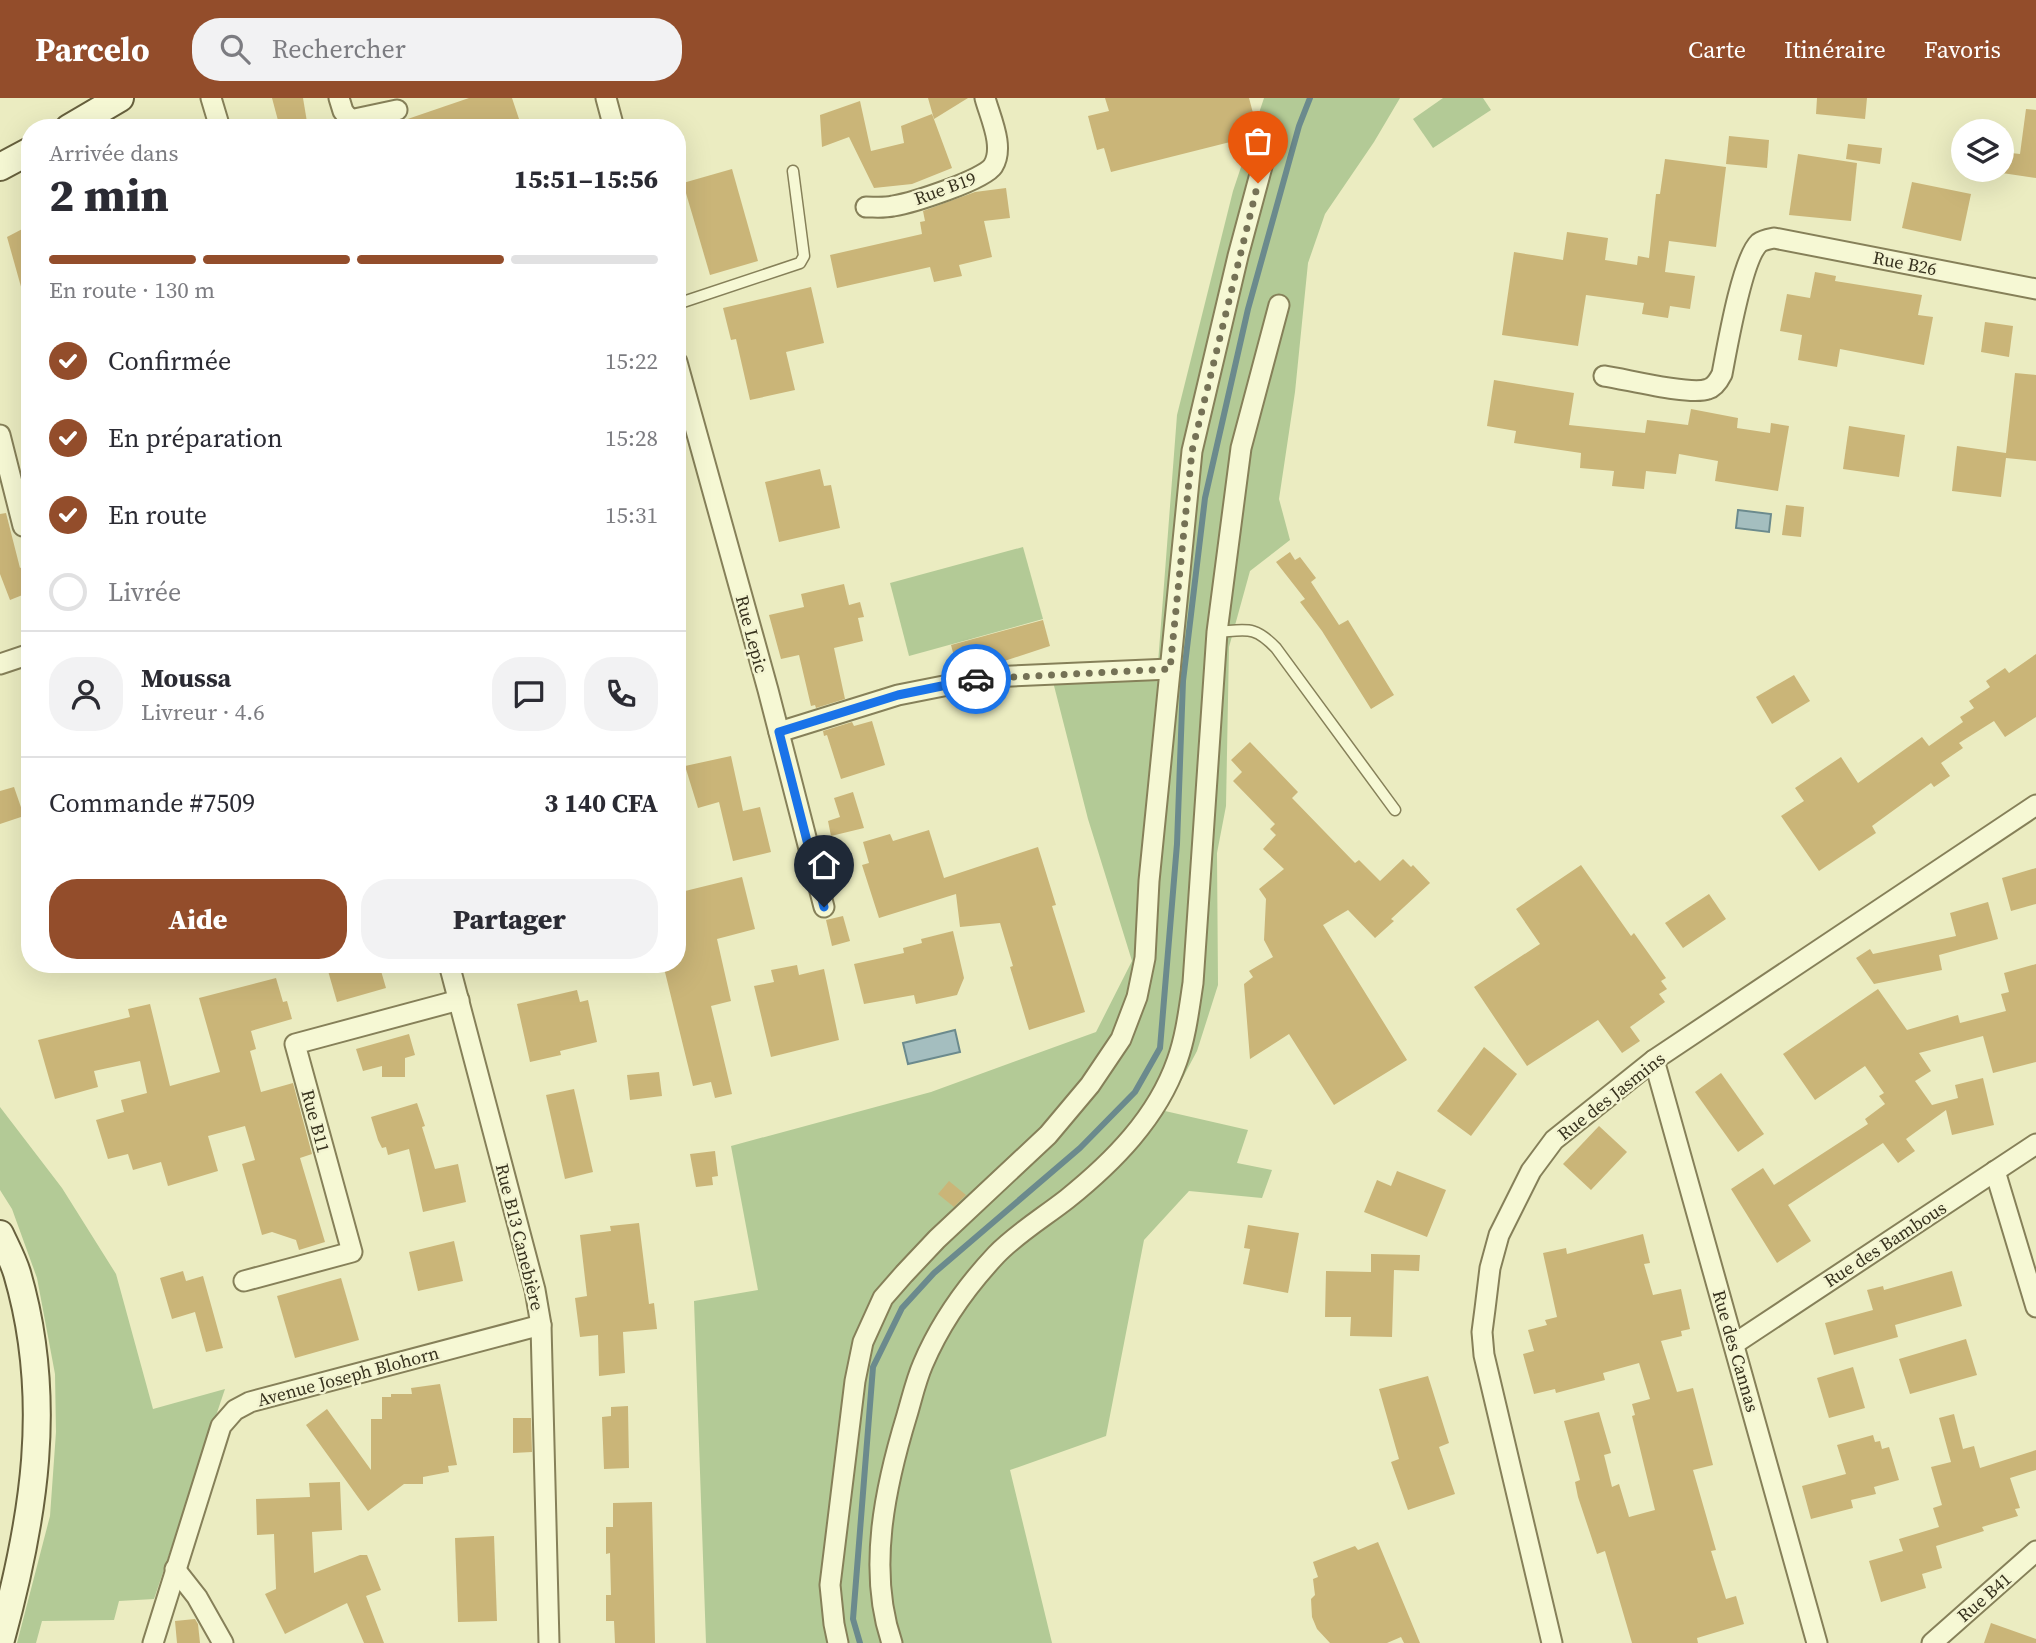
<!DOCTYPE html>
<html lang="fr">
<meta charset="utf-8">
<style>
:root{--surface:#fff;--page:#f2f2f3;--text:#2b2b33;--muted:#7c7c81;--line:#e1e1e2;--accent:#934d2b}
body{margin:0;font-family:"Source Serif 4",serif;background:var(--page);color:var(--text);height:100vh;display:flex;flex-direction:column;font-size:26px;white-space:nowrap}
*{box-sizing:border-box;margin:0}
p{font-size:23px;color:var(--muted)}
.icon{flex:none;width:38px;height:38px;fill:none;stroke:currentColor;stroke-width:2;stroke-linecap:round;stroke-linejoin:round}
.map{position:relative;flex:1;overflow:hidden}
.details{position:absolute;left:21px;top:21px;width:665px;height:854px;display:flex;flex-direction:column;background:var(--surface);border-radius:28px;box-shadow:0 7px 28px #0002}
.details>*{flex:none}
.fabs{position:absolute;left:1951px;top:21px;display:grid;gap:14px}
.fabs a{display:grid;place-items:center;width:63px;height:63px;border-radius:50%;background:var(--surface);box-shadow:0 7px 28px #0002;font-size:35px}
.pin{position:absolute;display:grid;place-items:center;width:60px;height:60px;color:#fff;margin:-72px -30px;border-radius:50% 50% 50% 0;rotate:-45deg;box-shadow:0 0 7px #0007}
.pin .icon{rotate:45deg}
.courier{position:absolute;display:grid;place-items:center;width:70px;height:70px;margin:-35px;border:5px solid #1a73e8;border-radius:50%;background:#fff;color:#222;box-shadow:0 2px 9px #0007}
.summary em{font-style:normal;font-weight:800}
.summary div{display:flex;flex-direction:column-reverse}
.summary{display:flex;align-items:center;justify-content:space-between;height:119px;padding:0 28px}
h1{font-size:46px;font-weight:800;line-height:52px}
.bar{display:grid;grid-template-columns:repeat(4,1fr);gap:10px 7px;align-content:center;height:84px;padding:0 28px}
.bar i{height:9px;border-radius:5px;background:var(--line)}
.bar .current{background:var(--accent)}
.bar p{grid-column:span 4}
.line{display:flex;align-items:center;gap:18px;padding:0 28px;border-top:2px solid var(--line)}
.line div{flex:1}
.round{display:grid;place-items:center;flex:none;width:74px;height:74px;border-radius:28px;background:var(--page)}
ol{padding:0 28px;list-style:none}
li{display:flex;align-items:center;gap:21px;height:77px}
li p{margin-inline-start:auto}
li .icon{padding:7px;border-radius:50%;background:var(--accent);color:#fff;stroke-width:4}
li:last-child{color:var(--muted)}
li i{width:38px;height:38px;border:4px solid var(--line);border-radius:50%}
.action{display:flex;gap:14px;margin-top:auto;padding:14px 28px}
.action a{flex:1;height:80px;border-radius:28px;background:var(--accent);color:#fff;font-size:28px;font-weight:800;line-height:80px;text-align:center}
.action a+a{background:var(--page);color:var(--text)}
header{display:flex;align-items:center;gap:42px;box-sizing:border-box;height:98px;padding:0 35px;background:var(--accent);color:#fff}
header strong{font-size:33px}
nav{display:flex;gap:38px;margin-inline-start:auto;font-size:24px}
.search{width:490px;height:63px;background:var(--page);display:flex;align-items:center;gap:18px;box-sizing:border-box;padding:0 24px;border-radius:28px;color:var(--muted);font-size:26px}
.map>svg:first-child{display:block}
.green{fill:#b3ca96}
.water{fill:#a4bebf;stroke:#6b8a8d;stroke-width:2}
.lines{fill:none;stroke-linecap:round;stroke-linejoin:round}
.stream{stroke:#6b8a8d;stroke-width:6}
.building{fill:#cab578}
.lane-casing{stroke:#868059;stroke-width:13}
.street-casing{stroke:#868059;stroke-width:23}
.secondary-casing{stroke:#67603d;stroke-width:30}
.lane{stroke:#f6f8d4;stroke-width:10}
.street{stroke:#f6f8d4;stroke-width:19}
.secondary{stroke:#f6f8d4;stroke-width:26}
.done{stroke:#757256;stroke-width:7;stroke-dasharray:0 12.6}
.route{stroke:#1a73e8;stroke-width:9}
.labels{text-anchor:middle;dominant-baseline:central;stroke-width:5;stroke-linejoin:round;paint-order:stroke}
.street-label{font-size:18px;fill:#36311d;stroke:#f3f4d1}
</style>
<header>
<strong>Parcelo</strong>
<div class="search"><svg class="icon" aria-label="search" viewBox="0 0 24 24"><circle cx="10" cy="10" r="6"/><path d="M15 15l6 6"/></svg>Rechercher</div>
<nav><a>Carte</a><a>Itinéraire</a><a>Favoris</a></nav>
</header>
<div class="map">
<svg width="2036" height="1545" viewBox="0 0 2036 1545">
<rect width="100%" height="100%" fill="#ebecc1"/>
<!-- green -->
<g class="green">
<polygon points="1264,0 1400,0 1374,44 1325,116 1308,165 1295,294 1279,401 1290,442 1250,473 1229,549 1226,708 1217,755 1218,887 1197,953 1165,1013 1248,1032 1237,1065 1272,1072 1262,1100 1189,1093 1144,1142 1106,1338 1010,1372 1052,1545 706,1545 694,1203 758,1192 731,1048 931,994 1096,934 1132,863 1088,721 1050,572 1158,565 1177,317 1233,93"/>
<polygon points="1443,0 1483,0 1491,12 1433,50 1413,21"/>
<polygon points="1023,449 1043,521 909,558 890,485"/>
<polygon points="0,1009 62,1090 116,1176 153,1311 225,1291 154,1501 119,1503 114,1522 42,1523 36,1545 17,1545 50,1418 56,1334 55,1276 37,1180 12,1111 0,1092"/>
</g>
<!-- water -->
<g class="water">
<polygon points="1738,412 1771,416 1769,434 1736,430"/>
<polygon points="955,932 960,954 908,966 903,945"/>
</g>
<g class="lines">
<!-- stream -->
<polyline class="stream" points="860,1545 853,1521 873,1269 902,1210 934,1175 1080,1050 1135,994 1160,950 1177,746 1183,583 1205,400 1248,211 1299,28 1310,0"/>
</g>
<!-- building -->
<g class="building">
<polygon points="272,0 303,0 308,30 280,30"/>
<polygon points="469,0 512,0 522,30 390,30 390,27"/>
<polygon points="928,0 968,0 934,21"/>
<polygon points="1105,0 1249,0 1253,15 1244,17 1250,39 1111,74 1104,50 1097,52 1088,18 1109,13"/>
<polygon points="1817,0 1867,0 1865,21 1816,16"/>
<polygon points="860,3 871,53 904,45 901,28 932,16 952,70 912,86 874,90 849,39 822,49 820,17"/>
<polygon points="2026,11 2036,12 2036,80 2002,75 2002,54 2020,56"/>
<polygon points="1729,38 1769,42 1767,70 1726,66"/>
<polygon points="1848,46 1882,50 1880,66 1846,61"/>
<polygon points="1798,56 1857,65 1851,123 1789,117"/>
<polygon points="1665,61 1726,69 1716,149 1669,143 1665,174 1695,178 1690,211 1670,208 1668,220 1642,216 1644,205 1586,197 1578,248 1502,237 1514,154 1563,162 1567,134 1608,140 1605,162 1637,167 1638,158 1649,160 1656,96 1660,96"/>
<polygon points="732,71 758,163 710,177 683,85"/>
<polygon points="1912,84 1971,96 1961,143 1902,130"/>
<polygon points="1006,90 1010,120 984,123 992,159 959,167 962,178 934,184 930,169 837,190 830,157 922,136 920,124 925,123 923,113 975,94"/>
<polygon points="30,127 30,202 25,203 7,139"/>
<polygon points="1815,174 1836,178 1835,183 1922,197 1918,217 1933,219 1924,267 1840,251 1837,269 1798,262 1802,237 1780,233 1787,196 1810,200"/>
<polygon points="811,189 824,245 786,254 795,292 750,302 736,241 731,242 723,210"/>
<polygon points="1985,224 2013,228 2009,259 1981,254"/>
<polygon points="2015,275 2036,277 2036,363 2006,360 2001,399 1952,393 1957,348 2006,355"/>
<polygon points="1494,282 1574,295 1569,327 1645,335 1647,322 1688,327 1691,311 1738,320 1737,330 1770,335 1771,325 1789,328 1778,393 1715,383 1718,363 1679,356 1676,376 1646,373 1644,391 1612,388 1614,373 1580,370 1581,355 1514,345 1516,333 1487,328"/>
<polygon points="1849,328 1905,337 1899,379 1843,371"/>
<polygon points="820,371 824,388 831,387 840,430 779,444 765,384"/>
<polygon points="1786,407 1804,409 1801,439 1782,437"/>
<polygon points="6,415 20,470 30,466 30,494 10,502 0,476 0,416"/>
<polygon points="1290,454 1295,462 1300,459 1316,480 1311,484 1339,527 1348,522 1394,597 1371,611 1322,533 1300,504 1305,501 1276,464"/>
<polygon points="844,486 849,507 860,504 864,519 858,520 863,543 834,550 845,601 816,610 815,607 811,608 799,557 781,561 769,517 804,509 801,496"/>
<polygon points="1043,522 1050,548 992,567 958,573 951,547"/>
<polygon points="2036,556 2036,619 2005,639 1994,623 1959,645 1963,650 1941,665 1950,678 1934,689 1931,685 1872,728 1876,735 1819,773 1781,718 1804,703 1795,690 1841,659 1858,685 1922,639 1929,648 1963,624 1960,619 1974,610 1969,603 1990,589 1986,583 2005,570 2009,575"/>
<polygon points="1794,577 1810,603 1772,626 1756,599"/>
<polygon points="872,623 885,667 841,681 827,637 824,638 823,633 852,624 854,628"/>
<polygon points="1250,644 1298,694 1292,700 1355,765 1359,762 1380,783 1403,761 1411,769 1413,767 1430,785 1391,821 1394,823 1375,840 1348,812 1323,827 1407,962 1334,1007 1289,936 1250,961 1244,886 1253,879 1249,873 1273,859 1264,842 1266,801 1259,791 1284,771 1263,751 1276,737 1270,731 1275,726 1233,683 1242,674 1231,662"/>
<polygon points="731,658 743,713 760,709 771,754 733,763 719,704 698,710 685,668"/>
<polygon points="14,689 24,718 0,726 0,693"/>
<polygon points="853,694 864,730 831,738 828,723 840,719 834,700"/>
<polygon points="929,732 944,780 1038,749 1056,807 1052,808 1085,914 1029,932 1010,869 1013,868 1000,825 960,829 956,796 879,820 862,767 869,765 863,744 890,736 893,743"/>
<polygon points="1581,767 1631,838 1634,835 1666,880 1661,883 1667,891 1659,896 1665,904 1630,929 1640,943 1622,955 1598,922 1527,968 1474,889 1540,846 1516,811"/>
<polygon points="2036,770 2036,806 2011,813 2002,780"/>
<polygon points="742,779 755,831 717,841 731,903 711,908 732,996 715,1000 711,984 693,988 663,866 677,866 677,795"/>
<polygon points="1709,796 1726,821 1683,850 1665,825"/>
<polygon points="1988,804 1998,841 1939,857 1942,872 1874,886 1856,860 1870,851 1873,856 1956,838 1950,815"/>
<polygon points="843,818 850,843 832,848 826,822"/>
<polygon points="953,833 964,880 957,897 916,906 914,897 864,906 854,866 904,855 903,850 922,845 921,841"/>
<polygon points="326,866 379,866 386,890 337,904"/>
<polygon points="2036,866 2036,964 1993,975 1983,938 1919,955 1931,973 1915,983 1932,1007 1958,1000 1955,987 1983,980 1994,1027 1952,1037 1946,1012 1906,1041 1915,1053 1898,1065 1883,1045 1788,1107 1811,1143 1777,1165 1731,1091 1763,1070 1774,1087 1868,1026 1865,1021 1885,1006 1879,998 1884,995 1865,968 1815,1002 1783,956 1878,891 1907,932 1958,917 1960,925 2006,913 2001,896 2009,894 2004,875"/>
<polygon points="797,867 799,877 824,871 839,942 771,959 754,888 774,884 771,872"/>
<polygon points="276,880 283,904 287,903 292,921 251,933 256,951 250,953 261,994 293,985 312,1056 300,1060 325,1144 299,1152 296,1142 272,1134 262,1137 242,1066 255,1062 245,1028 208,1038 218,1073 168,1088 161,1064 133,1072 128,1056 108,1061 96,1022 124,1014 121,1002 147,995 140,963 94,973 98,989 55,1001 38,942 130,919 128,911 150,906 170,988 220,974 199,900"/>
<polygon points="577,892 580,904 588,902 597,944 560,953 561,957 530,964 517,906"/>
<polygon points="409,936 415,957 405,960 405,979 382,979 382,968 363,973 356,951"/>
<polygon points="1484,949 1517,976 1471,1038 1437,1013"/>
<polygon points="659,974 662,998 630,1002 627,977"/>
<polygon points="1721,975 1764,1036 1738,1054 1695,994"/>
<polygon points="574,991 593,1074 565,1081 546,997"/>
<polygon points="417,1005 425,1028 422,1029 435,1071 458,1066 466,1104 423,1114 409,1051 388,1057 386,1049 382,1050 378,1042 371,1019"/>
<polygon points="1599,1028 1627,1054 1591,1092 1563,1066"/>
<polygon points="715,1053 718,1078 712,1079 713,1087 696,1089 690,1056"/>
<polygon points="1397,1073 1446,1092 1427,1139 1364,1114 1377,1082 1391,1088"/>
<polygon points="949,1083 966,1097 954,1109 938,1096"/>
<polygon points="639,1125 649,1206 654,1205 657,1231 623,1234 625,1275 599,1278 598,1237 580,1239 575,1200 587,1198 580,1137 611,1133 610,1128"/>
<polygon points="1248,1127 1299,1135 1288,1195 1243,1186 1250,1151 1244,1150"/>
<polygon points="1643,1136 1650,1165 1644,1166 1653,1197 1681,1191 1690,1231 1681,1233 1682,1238 1661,1243 1677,1294 1693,1290 1713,1367 1693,1372 1716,1452 1711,1453 1726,1501 1736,1498 1744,1526 1697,1540 1698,1545 1632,1545 1605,1453 1597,1456 1578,1399 1575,1384 1580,1382 1564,1323 1599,1314 1611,1355 1604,1357 1612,1389 1619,1386 1629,1419 1655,1412 1632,1318 1635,1317 1632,1306 1650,1301 1639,1265 1603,1275 1605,1282 1556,1295 1555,1291 1534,1296 1523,1256 1534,1253 1528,1232 1547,1227 1545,1222 1557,1219 1543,1155 1566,1150 1567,1156"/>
<polygon points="454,1143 463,1183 418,1193 409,1154"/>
<polygon points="1371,1156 1420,1157 1419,1173 1394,1172 1392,1239 1350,1238 1351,1219 1325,1219 1326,1173 1371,1174"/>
<polygon points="183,1173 186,1183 203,1178 223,1250 206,1254 195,1214 172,1221 160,1180"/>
<polygon points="1952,1173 1962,1208 1895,1227 1898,1239 1834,1257 1825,1225 1873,1212 1867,1192 1883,1188 1884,1192"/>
<polygon points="341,1180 359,1242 295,1260 277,1198"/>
<polygon points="1966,1241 1977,1277 1910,1296 1899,1261"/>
<polygon points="1853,1269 1865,1310 1829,1320 1817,1280"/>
<polygon points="1428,1278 1449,1345 1439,1349 1455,1396 1408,1412 1391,1364 1399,1361 1379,1291"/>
<polygon points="440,1286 457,1367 448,1368 449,1374 423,1379 423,1386 404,1386 368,1413 306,1327 327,1311 371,1372 371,1321 382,1321 382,1299 391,1299 391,1296 412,1296 411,1290"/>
<polygon points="628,1308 629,1370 604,1371 602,1319 611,1318 611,1309"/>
<polygon points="1954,1316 1963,1351 1974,1348 1980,1370 2036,1352 2036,1372 2010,1380 2020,1410 2015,1411 2018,1418 1982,1429 1984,1433 1936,1448 1942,1470 1922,1476 1926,1490 1881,1504 1869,1463 1903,1453 1899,1441 1939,1429 1933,1410 1942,1407 1931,1369 1951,1364 1939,1320"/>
<polygon points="513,1320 531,1320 532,1354 513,1355"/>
<polygon points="1873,1337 1875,1344 1880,1343 1882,1351 1889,1349 1899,1382 1874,1389 1876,1396 1851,1402 1853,1410 1811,1421 1802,1388 1846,1376 1837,1347"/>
<polygon points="340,1384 342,1432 312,1434 314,1475 360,1457 367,1457 381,1492 366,1498 384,1545 364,1545 347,1505 285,1536 265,1496 276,1491 274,1436 257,1437 256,1401 310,1399 309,1385"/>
<polygon points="652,1404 655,1545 615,1545 614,1523 606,1523 606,1497 611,1497 610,1455 606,1456 606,1429 613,1429 613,1405"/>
<polygon points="494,1438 497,1523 458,1524 455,1440"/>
<polygon points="1378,1444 1420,1545 1404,1545 1401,1539 1387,1545 1330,1545 1317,1531 1312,1519 1311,1501 1315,1497 1313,1481 1318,1479 1313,1464 1355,1448 1358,1452"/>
<polygon points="195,1521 198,1526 200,1545 177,1545 175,1523"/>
<polygon points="1991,1525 2036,1541 2036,1545 1984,1545"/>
</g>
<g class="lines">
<defs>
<g id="lane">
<polyline points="677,206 800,165 804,158 793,73"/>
<path d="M1217,534C1247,532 1254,527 1276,550L1395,712"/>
</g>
<g id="street">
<polyline points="211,0 220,30"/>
<polyline points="339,0 343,13 350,22 397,12"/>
<polyline points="606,0 614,30"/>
<path d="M866,109C875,109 884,110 893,108C912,105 984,82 993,68C1005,49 990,19 985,0"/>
<polyline points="677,264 768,592 824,809"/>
<path d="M1604,278C1626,281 1690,298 1708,291C1715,289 1719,282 1722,276C1727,250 1742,161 1759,145C1763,142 1769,141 1774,140L2036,191"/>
<polyline points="0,337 23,428"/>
<polyline points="0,566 30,556"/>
<polyline points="779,634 898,597 989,579 1170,571"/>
<polyline points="449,866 535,1192 541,1227 549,1545"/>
<polyline points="1654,962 1817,1545"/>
<polyline points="1995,1073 2036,1209"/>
<polyline points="244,1183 352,1154 295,946 459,902"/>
<polyline points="1734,1246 2036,1046"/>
<polyline points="175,1471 197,1499 223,1545"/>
<polyline points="153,1545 221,1328 235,1312 250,1304 541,1227"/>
<polyline points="838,1545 834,1526 830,1487 855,1283 863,1244 883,1200 904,1176 937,1141 1048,1037 1090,987 1121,941 1137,899 1145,860 1149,783 1192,353 1238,158 1271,35"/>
<path d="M892,1545C867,1472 885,1389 907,1317C912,1300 916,1282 923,1266C940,1226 966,1189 996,1157C1016,1136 1044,1119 1067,1101C1113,1064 1157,1020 1177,963C1186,938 1189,911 1193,885L1217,534L1241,350L1279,207"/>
<polyline points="1552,1545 1484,1257 1482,1234 1485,1211 1490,1170 1499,1137 1531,1073 1554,1042 1654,962 2036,707"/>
<polyline points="1932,1545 2036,1453"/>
</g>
<g id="secondary">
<polyline points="69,30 120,0"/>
<polyline points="0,69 30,53"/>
<path d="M0,1136C6,1149 13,1162 17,1175C54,1301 34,1422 0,1545"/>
</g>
</defs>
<!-- lane casing -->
<use href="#lane" class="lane-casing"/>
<!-- street casing -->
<use href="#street" class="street-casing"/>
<!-- secondary casing -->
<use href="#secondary" class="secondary-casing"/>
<!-- lane -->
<use href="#lane" class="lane"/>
<!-- street -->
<use href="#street" class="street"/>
<!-- secondary -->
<use href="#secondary" class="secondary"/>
</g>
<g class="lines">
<!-- done -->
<polyline class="done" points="976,581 1170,571 1192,353 1258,85"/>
<!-- route -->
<polyline class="route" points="824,809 779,634 898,597 976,581"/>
</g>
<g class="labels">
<!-- street labels -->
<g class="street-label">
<text transform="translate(945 90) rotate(-20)">Rue B19</text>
<text transform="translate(1905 165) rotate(11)">Rue B26</text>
<text transform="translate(752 536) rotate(75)">Rue Lepic</text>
<text transform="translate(1611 998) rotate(-38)">Rue des Jasmins</text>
<text transform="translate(316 1023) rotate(75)">Rue B11</text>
<text transform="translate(520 1139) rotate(76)">Rue B13 Canebière</text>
<text transform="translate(1885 1146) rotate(-33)">Rue des Bambous</text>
<text transform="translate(1736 1253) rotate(74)">Rue des Cannas</text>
<text transform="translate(348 1278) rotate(-15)">Avenue Joseph Blohorn</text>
<text transform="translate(1984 1499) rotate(-41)">Rue B41</text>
</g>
</g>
</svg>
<div class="fabs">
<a><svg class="icon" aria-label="layers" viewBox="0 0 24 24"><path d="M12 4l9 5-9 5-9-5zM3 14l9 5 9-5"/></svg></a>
</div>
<div class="pin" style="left:1258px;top:85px;background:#ea580c"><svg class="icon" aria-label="bag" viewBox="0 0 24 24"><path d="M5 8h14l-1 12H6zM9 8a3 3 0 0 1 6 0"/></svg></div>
<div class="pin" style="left:824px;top:809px;background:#1f2937"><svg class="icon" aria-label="home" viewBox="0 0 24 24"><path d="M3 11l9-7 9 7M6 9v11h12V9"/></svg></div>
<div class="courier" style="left:976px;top:581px"><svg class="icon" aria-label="car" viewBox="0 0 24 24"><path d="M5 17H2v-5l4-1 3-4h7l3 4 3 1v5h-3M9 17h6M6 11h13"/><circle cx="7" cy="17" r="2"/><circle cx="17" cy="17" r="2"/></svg></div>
<section class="details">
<div class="summary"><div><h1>2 min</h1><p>Arrivée dans</p></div><em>15:51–15:56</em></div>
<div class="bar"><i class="current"></i><i class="current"></i><i class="current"></i><i></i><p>En route · 130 m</p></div>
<ol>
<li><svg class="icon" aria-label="check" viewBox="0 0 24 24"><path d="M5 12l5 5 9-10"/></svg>Confirmée<p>15:22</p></li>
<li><svg class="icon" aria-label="check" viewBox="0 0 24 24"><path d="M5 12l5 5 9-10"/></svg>En préparation<p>15:28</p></li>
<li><svg class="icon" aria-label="check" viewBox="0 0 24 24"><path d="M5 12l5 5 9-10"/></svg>En route<p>15:31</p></li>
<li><i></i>Livrée</li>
</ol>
<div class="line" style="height:126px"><a class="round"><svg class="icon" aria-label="person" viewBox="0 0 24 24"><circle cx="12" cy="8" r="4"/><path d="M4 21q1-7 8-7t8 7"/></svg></a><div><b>Moussa</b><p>Livreur · 4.6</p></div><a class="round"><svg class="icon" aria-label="chat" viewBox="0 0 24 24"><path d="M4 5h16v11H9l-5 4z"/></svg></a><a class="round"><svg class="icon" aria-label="phone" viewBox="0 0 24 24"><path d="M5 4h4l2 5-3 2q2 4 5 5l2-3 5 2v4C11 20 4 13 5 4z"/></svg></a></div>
<div class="line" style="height:91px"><div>Commande #7509</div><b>3 140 CFA</b></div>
<div class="action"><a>Aide</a><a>Partager</a></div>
</section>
</div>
